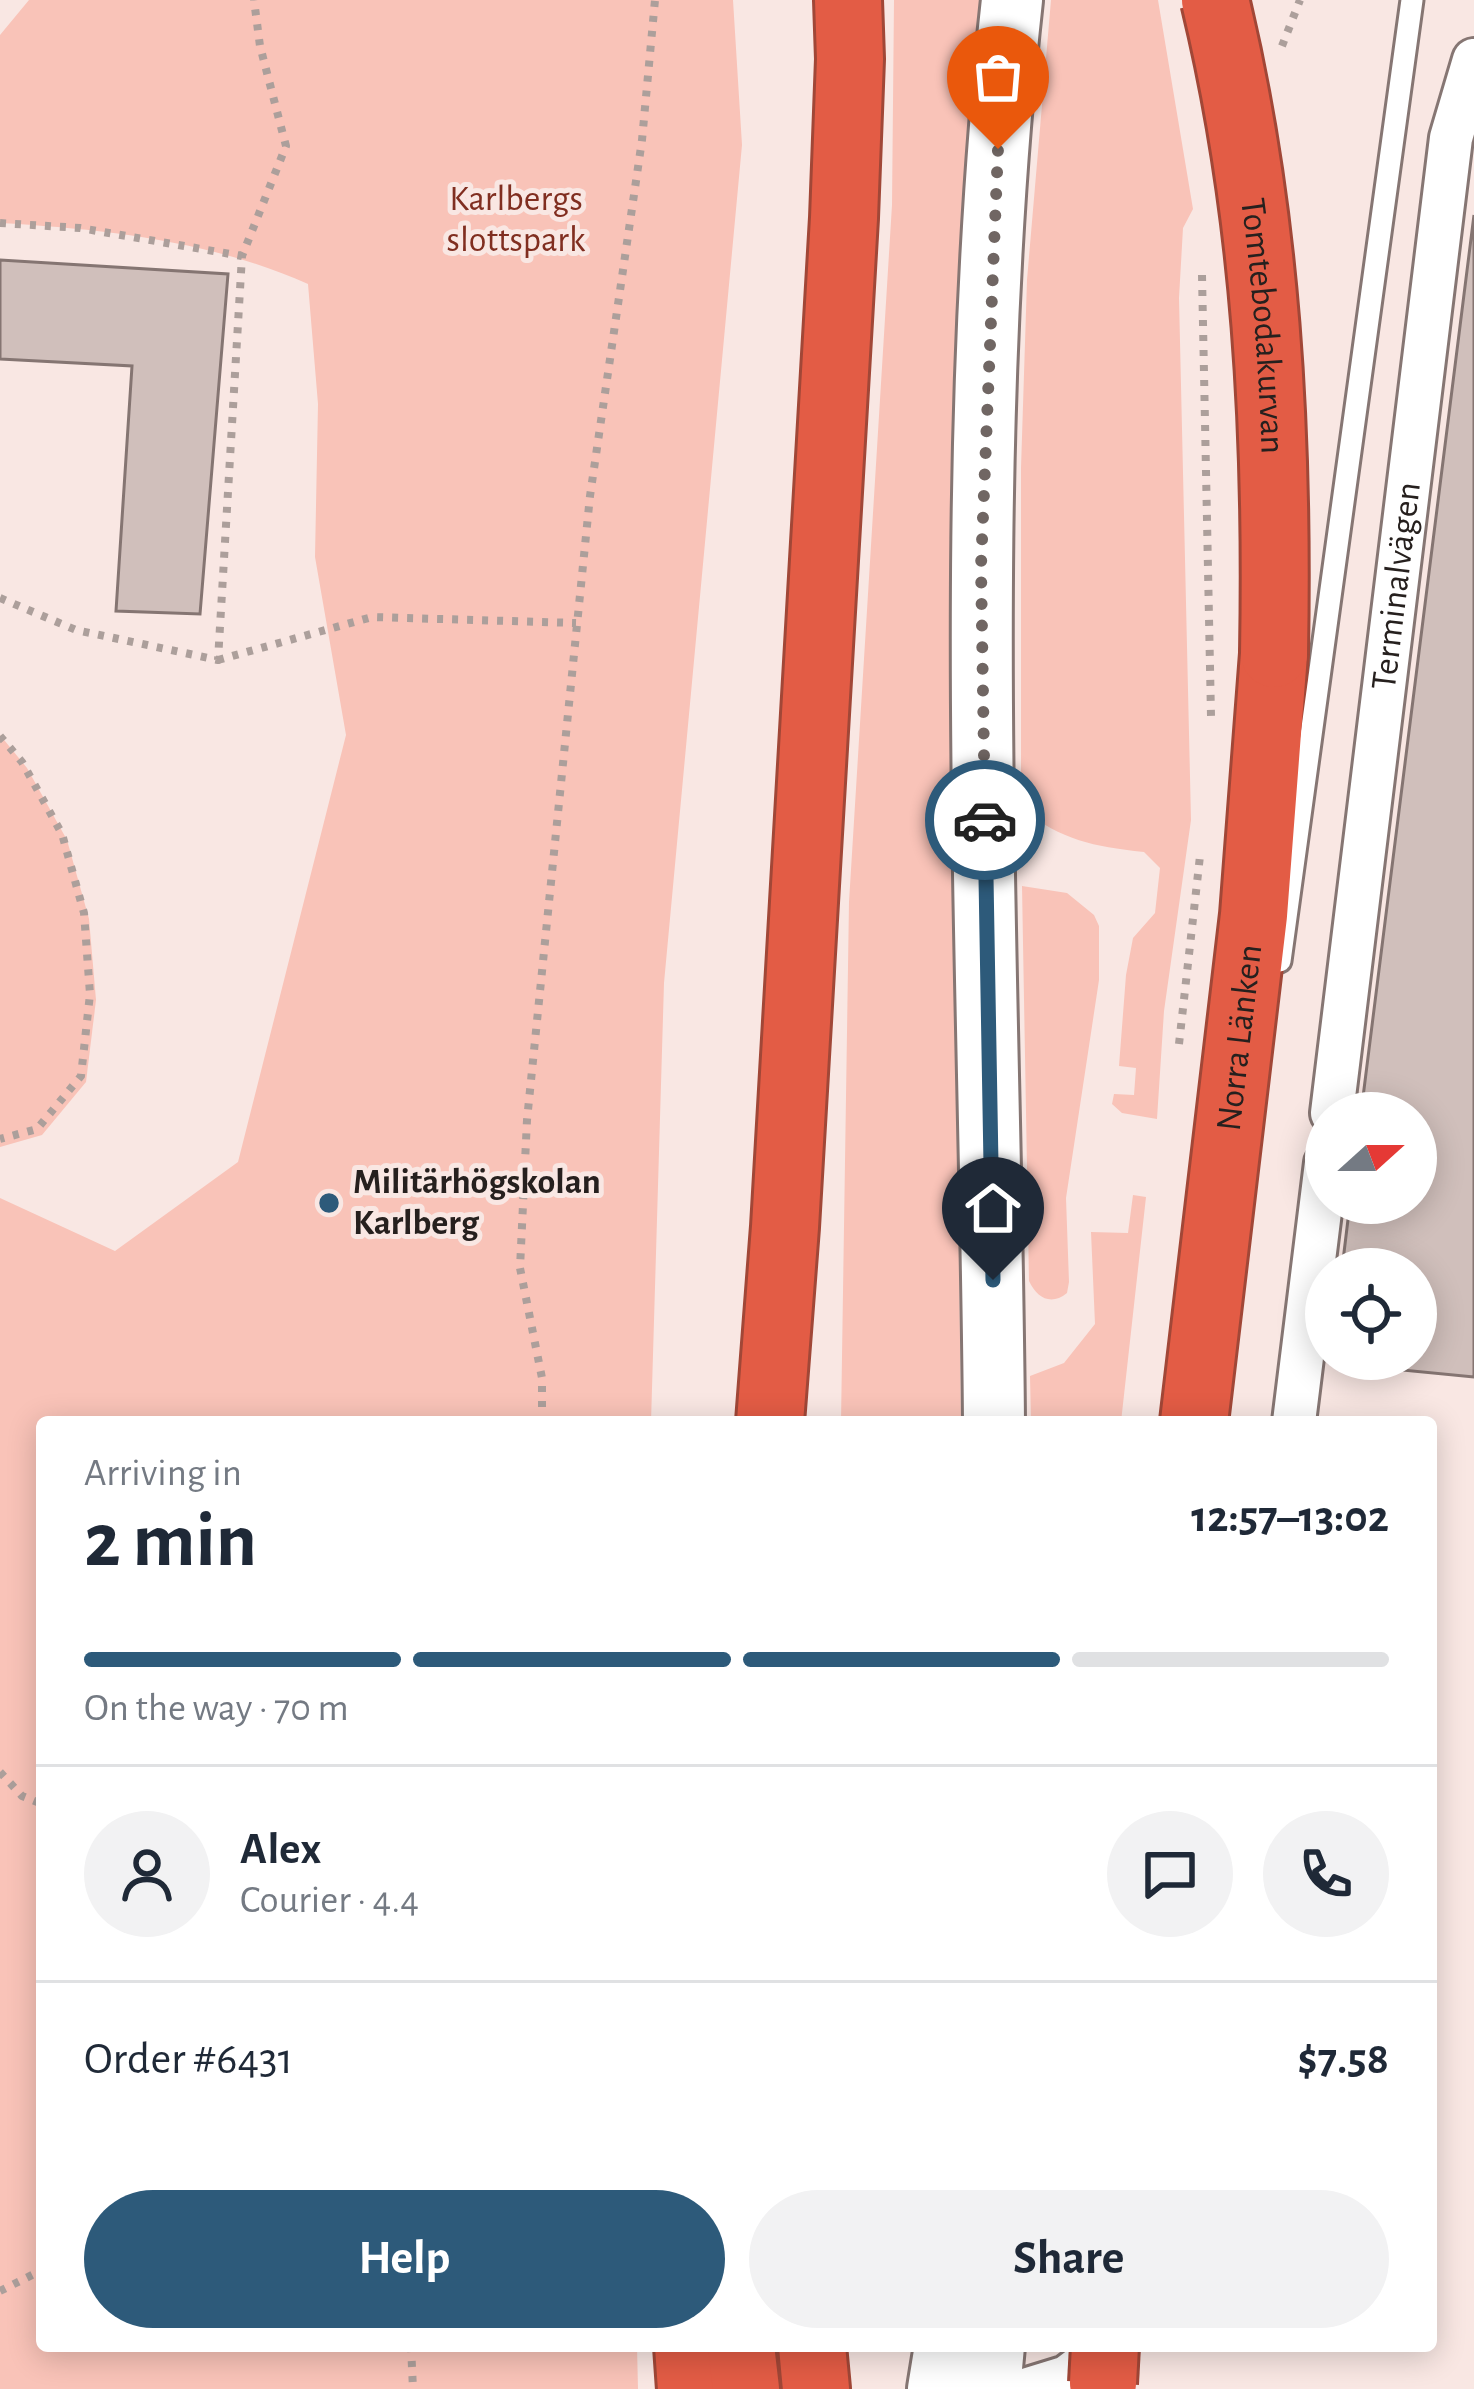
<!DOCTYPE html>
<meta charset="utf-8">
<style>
:root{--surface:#fff;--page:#f2f2f3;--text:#1f2937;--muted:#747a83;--line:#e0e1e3;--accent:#2d5a7a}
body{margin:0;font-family:"Alegreya Sans",sans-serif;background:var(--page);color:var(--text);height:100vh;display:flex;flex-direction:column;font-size:45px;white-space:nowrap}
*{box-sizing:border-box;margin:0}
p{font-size:39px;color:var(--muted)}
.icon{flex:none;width:66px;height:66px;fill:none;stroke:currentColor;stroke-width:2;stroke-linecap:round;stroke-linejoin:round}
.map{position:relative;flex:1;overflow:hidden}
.drawer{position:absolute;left:36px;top:1416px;width:1401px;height:936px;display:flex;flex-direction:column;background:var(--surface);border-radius:12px;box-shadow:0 6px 30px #0003}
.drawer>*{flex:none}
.needle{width:78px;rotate:69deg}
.buttons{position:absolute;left:1305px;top:1092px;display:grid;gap:24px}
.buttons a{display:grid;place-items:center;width:132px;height:132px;border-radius:50%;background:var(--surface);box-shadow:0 6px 30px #0003;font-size:60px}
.pin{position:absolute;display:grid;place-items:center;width:102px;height:102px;color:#fff;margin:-123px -51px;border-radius:50% 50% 50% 0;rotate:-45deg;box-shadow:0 0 12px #0007}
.pin .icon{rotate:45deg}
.courier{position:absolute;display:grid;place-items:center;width:120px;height:120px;margin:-60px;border:9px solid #2d5a7a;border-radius:50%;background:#fff;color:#222;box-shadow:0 3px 15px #0007}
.summary em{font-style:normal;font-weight:600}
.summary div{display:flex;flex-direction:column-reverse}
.summary{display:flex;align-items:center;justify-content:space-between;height:204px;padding:0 48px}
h1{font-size:78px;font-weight:600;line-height:90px}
.bar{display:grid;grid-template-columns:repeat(4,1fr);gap:18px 12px;align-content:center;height:144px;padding:0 48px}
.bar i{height:15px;border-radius:9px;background:var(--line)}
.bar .active{background:var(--accent)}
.bar p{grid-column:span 4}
.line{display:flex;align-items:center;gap:30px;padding:0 48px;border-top:3px solid var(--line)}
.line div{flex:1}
.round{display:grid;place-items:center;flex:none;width:126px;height:126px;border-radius:63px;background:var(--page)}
.cta{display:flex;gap:24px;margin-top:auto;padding:24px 48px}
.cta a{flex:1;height:138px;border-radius:72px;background:var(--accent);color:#fff;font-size:48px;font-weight:600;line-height:138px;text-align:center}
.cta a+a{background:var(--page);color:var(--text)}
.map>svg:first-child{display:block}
.green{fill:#f9c3b8}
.building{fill:#d0bfbb;stroke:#857572;stroke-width:3}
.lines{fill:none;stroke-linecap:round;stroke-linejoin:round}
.lane-casing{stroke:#867673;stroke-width:27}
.street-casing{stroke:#867673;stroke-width:48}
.secondary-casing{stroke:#867673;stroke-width:66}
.highway-casing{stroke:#a14737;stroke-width:72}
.path{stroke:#ac9f9b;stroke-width:8;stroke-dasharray:6 9;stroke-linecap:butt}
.lane{stroke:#fff;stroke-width:21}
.street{stroke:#fff;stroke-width:42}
.secondary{stroke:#fff;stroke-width:60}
.highway{stroke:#e35c45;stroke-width:66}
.highway-bridge-casing{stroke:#a14737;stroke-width:72;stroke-linecap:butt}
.highway-bridge{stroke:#e35c45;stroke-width:66}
.done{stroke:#706663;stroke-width:12;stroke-dasharray:0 21.6}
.route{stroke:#2d5a7a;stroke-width:15}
.poi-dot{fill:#2d5a7a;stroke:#f9e7e3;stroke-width:4.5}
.labels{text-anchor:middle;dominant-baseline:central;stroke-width:10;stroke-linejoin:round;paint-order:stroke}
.park-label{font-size:36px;fill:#802e20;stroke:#f9e7e3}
.street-label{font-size:36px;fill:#26201e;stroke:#f9e7e3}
.poi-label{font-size:36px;font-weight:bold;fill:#26201e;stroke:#f9e7e3;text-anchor:start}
</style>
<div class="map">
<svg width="1474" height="2389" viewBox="0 0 1474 2389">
<rect width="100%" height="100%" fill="#f9e7e3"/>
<!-- green -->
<g class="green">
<path d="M29,0H733L742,145L664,983L651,1422H42V2346H637L638,2389H0V1198L115,1251L238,1162L346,735L315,557L318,404L308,284C212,241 104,229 0,223V35Z"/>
<polygon points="894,0 982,0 958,336 952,676 961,1422 841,1422 849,902 892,205"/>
<path d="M1051,0H1158L1193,209L1183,228L1179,298L1191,820L1164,1011L1157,1119L1122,1113L1112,1104L1114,1094L1134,1095L1136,1068L1119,1066L1126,975L1133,938L1155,913L1160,868L1144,852C1091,846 1065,841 1021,809V468L1027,280Z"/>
<polygon points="0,735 27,768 67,840 89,919 96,1000 86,1082 42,1135 0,1147"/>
<path d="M1022,886L1067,893L1094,915L1099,926V980L1066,1198L1069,1282L1067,1293C1051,1306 1037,1298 1029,1281Z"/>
<polygon points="1133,1195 1146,1197 1121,1422 1031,1422 1030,1376 1064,1363 1095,1324 1091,1232 1128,1233"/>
</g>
<!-- building -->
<g class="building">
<polygon points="1474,215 1474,1377 1330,1363 1330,1359 1416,1359 1416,1269 1342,1269 1350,1203 1416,1203 1416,1113 1361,1113"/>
<polygon points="0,260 228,274 200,614 116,611 132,366 0,359"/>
</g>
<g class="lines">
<defs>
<polyline id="lane" points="1280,961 1412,0"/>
<g id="street">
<path id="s1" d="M1332,1113L1451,138L1474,60"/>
<polyline points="1294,1422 1326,1163"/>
<polyline points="1028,2389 1067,2377 1108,2346"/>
</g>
<g id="secondary">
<path d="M994,1422C990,948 960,472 1012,0"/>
<polyline points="938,2389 945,2346"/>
<polyline points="990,2389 994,2346"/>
</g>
<g id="highway">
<polyline points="770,1422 785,1227 844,218 850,59 848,0"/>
<path id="s2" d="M1194,1422L1254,915L1274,654"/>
<polyline points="688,2346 691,2389"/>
<polyline points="741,2346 746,2389"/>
<polyline points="812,2346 816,2389"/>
</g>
</defs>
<!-- lane casing -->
<use href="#lane" class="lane-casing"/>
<!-- street casing -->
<use href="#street" class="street-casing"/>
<!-- secondary casing -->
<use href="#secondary" class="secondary-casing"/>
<!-- highway casing -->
<use href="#highway" class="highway-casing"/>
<!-- path -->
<g class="path">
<polyline points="1282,46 1300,0"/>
<polyline points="0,223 80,228 242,256"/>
<polyline points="1202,275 1211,716"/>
<polyline points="0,598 76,630 218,660 242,256 286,146 260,46 254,0"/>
<polyline points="218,660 372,617 576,623"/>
<polyline points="0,736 22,762 62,834 84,913 90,994 81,1076 37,1129 0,1139"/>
<polyline points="1179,1044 1200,856"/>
<polyline points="542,1422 542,1378 520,1268 527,1120 590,496 642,140 655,0"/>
<polyline points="0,1772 22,1796 42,1804"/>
<polyline points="0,2291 42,2270"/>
<polyline points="411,2346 413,2389"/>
</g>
<!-- lane -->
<use href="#lane" class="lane"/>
<!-- street -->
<use href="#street" class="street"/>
<!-- secondary -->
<use href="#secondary" class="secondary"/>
<!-- highway -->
<use href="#highway" class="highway"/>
<defs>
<g id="highway-bridge">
<path id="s3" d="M1215,0C1267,215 1278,434 1274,654"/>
<polyline points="1103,2383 1105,2346"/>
</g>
</defs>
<!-- highway-bridge casing -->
<use href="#highway-bridge" class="highway-bridge-casing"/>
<!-- highway-bridge -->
<use href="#highway-bridge" class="highway-bridge"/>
</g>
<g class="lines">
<!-- done -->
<polyline class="done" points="985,820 981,566 998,149"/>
<!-- route -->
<polyline class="route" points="985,820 993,1280"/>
</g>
<!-- markers -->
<circle class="poi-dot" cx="329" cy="1203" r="12"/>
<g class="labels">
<!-- park labels -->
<g class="park-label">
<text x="516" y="199">Karlbergs<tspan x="516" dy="41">slottspark</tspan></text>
</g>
<!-- street labels -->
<g class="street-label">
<text stroke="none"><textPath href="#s3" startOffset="330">Tomtebodakurvan</textPath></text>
<text stroke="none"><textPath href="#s1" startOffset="531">Terminalvägen</textPath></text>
<text stroke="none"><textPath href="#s2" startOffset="387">Norra Länken</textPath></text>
</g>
<!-- poi labels -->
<g class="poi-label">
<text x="353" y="1182">Militärhögskolan<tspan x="353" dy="41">Karlberg</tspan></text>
</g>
</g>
</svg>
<div class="buttons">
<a><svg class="needle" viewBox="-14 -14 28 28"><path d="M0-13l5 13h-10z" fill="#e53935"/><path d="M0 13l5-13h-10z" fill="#747a83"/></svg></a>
<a><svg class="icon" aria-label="locate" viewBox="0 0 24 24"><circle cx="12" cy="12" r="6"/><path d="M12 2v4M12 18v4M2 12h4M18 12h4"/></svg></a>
</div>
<div class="pin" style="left:998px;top:149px;background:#ea580c"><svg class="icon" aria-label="bag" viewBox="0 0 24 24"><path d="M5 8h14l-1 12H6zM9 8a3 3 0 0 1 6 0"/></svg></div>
<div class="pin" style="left:993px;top:1280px;background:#1f2937"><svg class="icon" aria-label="home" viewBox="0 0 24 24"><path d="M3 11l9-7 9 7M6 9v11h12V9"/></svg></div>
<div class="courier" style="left:985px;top:820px"><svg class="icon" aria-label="car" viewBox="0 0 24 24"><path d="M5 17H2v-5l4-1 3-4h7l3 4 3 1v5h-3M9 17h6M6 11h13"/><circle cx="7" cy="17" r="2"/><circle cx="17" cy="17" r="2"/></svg></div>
<section class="drawer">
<div class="summary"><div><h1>2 min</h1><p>Arriving in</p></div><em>12:57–13:02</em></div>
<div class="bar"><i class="active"></i><i class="active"></i><i class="active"></i><i></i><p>On the way · 70 m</p></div>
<div class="line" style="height:216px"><a class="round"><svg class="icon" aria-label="person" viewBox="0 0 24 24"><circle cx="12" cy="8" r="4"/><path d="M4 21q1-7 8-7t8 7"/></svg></a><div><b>Alex</b><p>Courier · 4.4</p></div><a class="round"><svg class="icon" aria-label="chat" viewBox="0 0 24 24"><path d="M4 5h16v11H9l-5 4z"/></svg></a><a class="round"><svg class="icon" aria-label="phone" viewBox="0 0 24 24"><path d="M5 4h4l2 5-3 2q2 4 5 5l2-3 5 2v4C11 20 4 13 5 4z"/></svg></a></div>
<div class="line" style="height:156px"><div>Order #6431</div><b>$7.58</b></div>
<div class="cta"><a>Help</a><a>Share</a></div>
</section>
</div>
